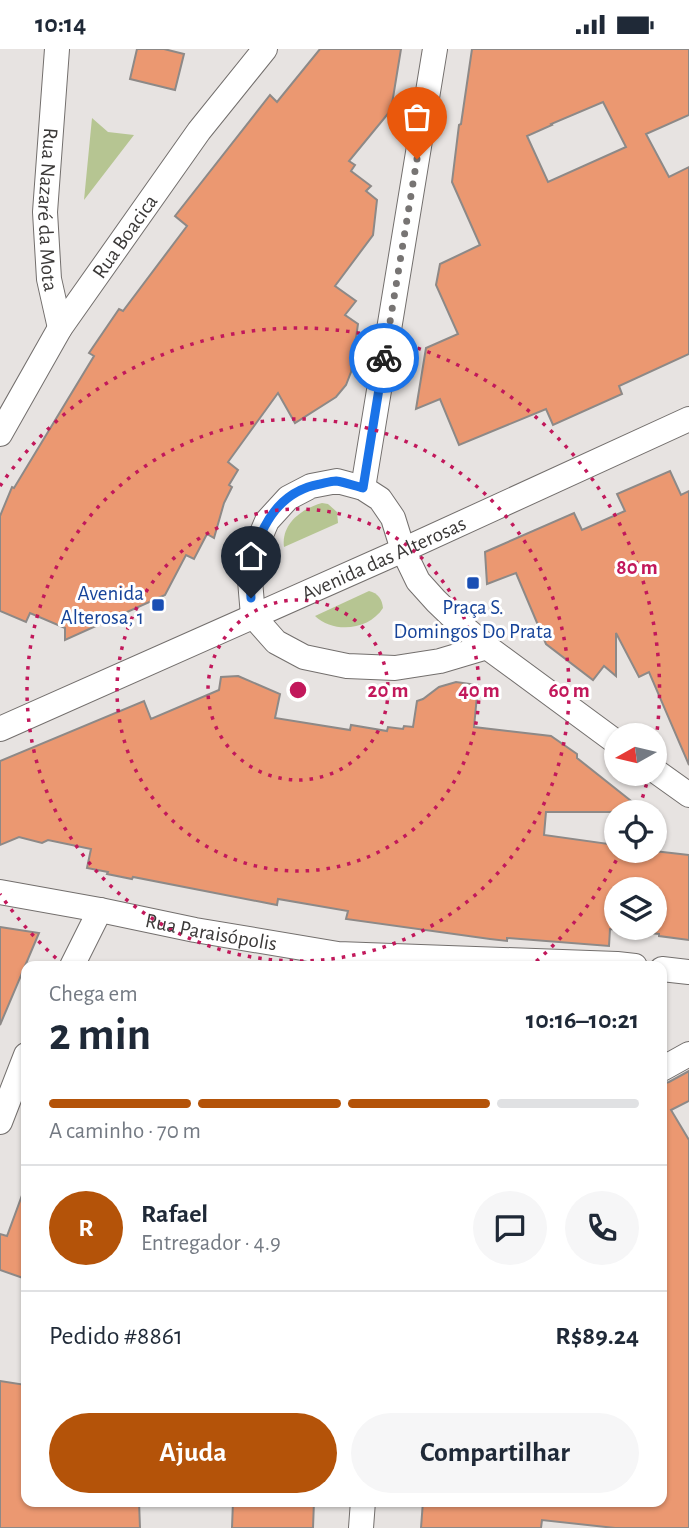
<!DOCTYPE html>
<html lang="pt">
<meta charset="utf-8">
<style>
:root{--surface:#fff;--page:#f6f6f7;--text:#1f2937;--muted:#747a83;--line:#e0e1e3;--accent:#b45309}
body{margin:0;font-family:"Alegreya Sans",sans-serif;background:var(--page);color:var(--text);height:100vh;display:flex;flex-direction:column;font-size:26px;white-space:nowrap}
*{box-sizing:border-box;margin:0}
p{font-size:23px;color:var(--muted)}
.icon{flex:none;width:38px;height:38px;fill:none;stroke:currentColor;stroke-width:2;stroke-linecap:round;stroke-linejoin:round}
.map{position:relative;flex:1;overflow:hidden}
.side{position:absolute;left:21px;top:912px;width:646px;height:546px;display:flex;flex-direction:column;background:var(--surface);border-radius:14px;box-shadow:0 2px 5px #0004}
.side>*{flex:none}
.needle{width:46px;rotate:262deg}
.tools{position:absolute;left:604px;top:674px;display:grid;gap:14px}
.tools a{display:grid;place-items:center;width:63px;height:63px;border-radius:50%;background:var(--surface);box-shadow:0 2px 5px #0004;font-size:35px}
.pin{position:absolute;display:grid;place-items:center;width:60px;height:60px;color:#fff;margin:-72px -30px;border-radius:50% 50% 50% 0;rotate:-45deg;box-shadow:0 0 7px #0007}
.pin .icon{rotate:45deg}
.courier{position:absolute;display:grid;place-items:center;width:70px;height:70px;margin:-35px;border:5px solid #1a73e8;border-radius:50%;background:#fff;color:#222;box-shadow:0 2px 9px #0007}
.overview em{font-style:normal;font-weight:700}
.overview div{display:flex;flex-direction:column-reverse}
.overview{display:flex;align-items:center;justify-content:space-between;height:119px;padding:0 28px}
h1{font-size:46px;font-weight:700;line-height:52px}
.bar{display:grid;grid-template-columns:repeat(4,1fr);gap:10px 7px;align-content:center;height:84px;padding:0 28px}
.bar i{height:9px;border-radius:5px;background:var(--line)}
.bar .active{background:var(--accent)}
.bar p{grid-column:span 4}
.line{display:flex;align-items:center;gap:18px;padding:0 28px;border-top:2px solid var(--line)}
.line div{flex:1}
.round{display:grid;place-items:center;flex:none;width:74px;height:74px;border-radius:37px;background:var(--page)}
.action{display:flex;gap:14px;margin-top:auto;padding:14px 28px}
.action a{flex:1;height:80px;border-radius:42px;background:var(--accent);color:#fff;font-size:28px;font-weight:700;line-height:80px;text-align:center}
.action a+a{background:var(--page);color:var(--text)}
.status{display:flex;justify-content:space-between;align-items:center;height:49px;padding:0 35px;background:var(--surface);direction:ltr}
.status svg{height:19px;fill:currentColor}
.map>svg:first-child{display:block}
.green{fill:#b6c592}
.building{fill:#eb9871;stroke:#8d8987;stroke-width:2;fill-rule:evenodd}
.lines{fill:none;stroke-linecap:round;stroke-linejoin:round}
.minor-casing{stroke:#736f6d;stroke-width:26}
.minor{stroke:#fff;stroke-width:24}
.done{stroke:#777473;stroke-width:7;stroke-dasharray:0 12.6}
.route{stroke:#1a73e8;stroke-width:9}
.ring{fill:none;stroke:#c2185b;stroke-width:3.5;stroke-dasharray:3.5 7}
.transit-dot{fill:#1a4fb4;stroke:#fff;stroke-width:2.5}
.labels{text-anchor:middle;dominant-baseline:central;stroke-width:6;stroke-linejoin:round;paint-order:stroke}
.street-label{font-size:21px;fill:#3b3938;stroke:#fff}
.transit-label{font-size:21px;fill:#164399;stroke:#fff;text-anchor:end}
.centre{fill:#c2185b;stroke:#fff;stroke-width:3.5}
.ring-label{font-size:21px;text-anchor:middle;font-weight:bold;fill:#c2185b;stroke:#fff;stroke-width:6;stroke-linejoin:round;paint-order:stroke}
</style>
<div class="status"><b>10:14</b><svg viewBox="0 0 49 12"><path d="M0 12V9h3v3zM5 12V6h3v6zM10 12V3h3v9zM15 12V0h3v12zM26 1h20v11H26zM47 4h2v5h-2z"/></svg></div>
<div class="map">
<svg width="689" height="1479" viewBox="0 0 689 1479">
<rect width="100%" height="100%" fill="#e7e3e1"/>
<!-- green -->
<g class="green">
<polygon points="92,69 108,83 134,86 84,151"/>
<path d="M322,454L328,455L337,463L338,474L284,498C281,475 301,460 322,454Z"/>
<path d="M369,542C378,544 382,550 383,559C369,581 334,585 315,567Z"/>
</g>
<!-- building -->
<g class="building">
<polygon points="137,0 164,0 184,5 175,41 130,30"/>
<polygon points="320,0 401,0 391,61 349,112 355,116 351,122 371,137 366,142 377,151 373,186 335,237 356,252 345,266 358,275 351,323 346,336 336,348 295,374 278,344 228,413 238,421 229,436 232,438 224,454 214,489 207,485 194,510 186,506 165,546 65,591 65,579 30,564 26,573 0,562 0,467 12,438 14,439 94,307 89,304 119,260 123,262 187,177 175,167 270,46 277,53"/>
<path d="M472,0H689V66L646,85L669,128L689,118V305L619,337L622,345L553,376L546,360L459,396L440,350L416,360L426,299L458,285L436,236L440,215L480,196L452,133L459,76L461,75ZM603,53L626,98L548,133L527,87L552,76L551,75Z"/>
<polygon points="670,422 681,446 689,442 689,716 649,623 639,628 616,584 616,627 604,617 593,631 546,595 516,524 487,535 485,503 574,464 582,481 625,462 617,445"/>
<path d="M238,627L280,645L275,669L350,681L351,676L387,682L388,678L403,680L404,677L413,678L417,652L423,650L439,638L456,633L478,636L474,678L551,687L577,705V709L645,763H546L544,786L616,796V802H654L689,806V891L659,887V885L610,880L609,897L507,889V892L490,890L346,870L348,862L278,850L277,856L133,828L132,830L107,825L108,823L87,819L91,800L48,791L42,794L19,788L0,796V712L144,652L151,670L219,641L221,628ZM616,840H654V878H616Z"/>
<polygon points="0,878 39,884 0,976"/>
<polygon points="689,1022 689,1052 671,1061 689,1091 689,1479 615,1479 542,1471 541,1479 421,1479 423,1452 662,1452 662,1035 669,1033"/>
<polygon points="24,1141 26,1142 26,1230 0,1221 0,1185 7,1187"/>
<polygon points="0,1332 26,1336 26,1452 139,1452 140,1479 0,1479"/>
<polygon points="233,1452 314,1452 313,1479 232,1479"/>
</g>
<g class="lines">
<defs>
<g id="minor">
<path id="s1" d="M57,0L45,163L49,230L60,279"/>
<path id="s2" d="M0,385L60,279L199,82L265,0"/>
<polyline points="363,439 435,0"/>
<polyline points="487,598 440,612 395,619 347,617 304,608 276,593 253,567 250,531 255,500 267,472 288,449 311,437 337,432 363,439 380,450 393,469 403,501 418,532 436,552 461,576 487,598 616,693"/>
<path id="s3" d="M0,680L403,501L689,370"/>
<polyline points="654,721 689,746"/>
<path id="s4" d="M0,843L100,861L195,881L338,905L617,915L635,917"/>
<polyline points="72,917 100,861"/>
<polyline points="662,920 689,923"/>
<polyline points="662,1020 689,1005"/>
<polyline points="0,1073 26,1006"/>
<polyline points="361,1479 363,1452"/>
</g>
</defs>
<!-- minor casing -->
<use href="#minor" class="minor-casing"/>
<!-- minor -->
<use href="#minor" class="minor"/>
</g>
<g class="lines">
<!-- done -->
<polyline class="done" points="384,309 417,110"/>
<!-- route -->
<path class="route" d="M251,549C247,502 268,444 320,435C325,434 331,432 336,432C345,433 355,437 363,439L384,309"/>
</g>
<!-- distance rings -->
<g class="ring">
<circle cx="298" cy="641" r="90"/>
<circle cx="298" cy="641" r="181"/>
<circle cx="298" cy="641" r="271"/>
<path d="M649 725A361 361 0 0 1 638 762M621 802A361 361 0 0 1 532 916M64 916A361 361 0 0 1 0 845M0 437A361 361 0 0 1 655 697"/>
</g>
<!-- markers -->
<g class="transit-dot">
<rect x="466" y="527" width="14" height="14" rx="3.5"/>
<rect x="151" y="549" width="14" height="14" rx="3.5"/>
</g>
<g class="labels">
<!-- street labels -->
<g class="street-label">
<text stroke="none"><textPath href="#s1" startOffset="161">Rua Nazaré da Mota</textPath></text>
<text stroke="none"><textPath href="#s2" startOffset="234">Rua Boacica</textPath></text>
<text stroke="none"><textPath href="#s3" startOffset="420">Avenida das Alterosas</textPath></text>
<text stroke="none"><textPath href="#s4" startOffset="215">Rua Paraisópolis</textPath></text>
</g>
<!-- transit labels -->
<g class="transit-label">
<text x="144" y="544">Avenida<tspan x="144" dy="24">Alterosa, 1</tspan></text>
<text x="473" y="558" text-anchor="middle">Praça S.<tspan x="473" dy="24">Domingos Do Prata</tspan></text>
</g>
</g>
<circle cx="298" cy="641" r="10" class="centre"/>
<g class="ring-label">
<text x="637" y="525">80 m</text>
<text x="388" y="648">20 m</text>
<text x="479" y="648">40 m</text>
<text x="569" y="648">60 m</text>
</g>
</svg>
<div class="tools">
<a><svg class="needle" viewBox="-14 -14 28 28"><path d="M0-13l5 13h-10z" fill="#e53935"/><path d="M0 13l5-13h-10z" fill="#747a83"/></svg></a>
<a><svg class="icon" aria-label="locate" viewBox="0 0 24 24"><circle cx="12" cy="12" r="6"/><path d="M12 2v4M12 18v4M2 12h4M18 12h4"/></svg></a>
<a><svg class="icon" aria-label="layers" viewBox="0 0 24 24"><path d="M12 4l9 5-9 5-9-5zM3 14l9 5 9-5"/></svg></a>
</div>
<div class="pin" style="left:417px;top:110px;background:#ea580c"><svg class="icon" aria-label="bag" viewBox="0 0 24 24"><path d="M5 8h14l-1 12H6zM9 8a3 3 0 0 1 6 0"/></svg></div>
<div class="pin" style="left:251px;top:549px;background:#1f2937"><svg class="icon" aria-label="home" viewBox="0 0 24 24"><path d="M3 11l9-7 9 7M6 9v11h12V9"/></svg></div>
<div class="courier" style="left:384px;top:309px"><svg class="icon" aria-label="bike" viewBox="0 0 24 24"><circle cx="6" cy="16" r="4"/><circle cx="18" cy="16" r="4"/><path d="M6 16l4-8h5l3 8M10 8l3 8H6M13 5h3"/></svg></div>
<section class="side">
<div class="overview"><div><h1>2 min</h1><p>Chega em</p></div><em>10:16–10:21</em></div>
<div class="bar"><i class="active"></i><i class="active"></i><i class="active"></i><i></i><p>A caminho · 70 m</p></div>
<div class="line" style="height:126px"><b class="round" style="background:var(--accent);color:#fff">R</b><div><b>Rafael</b><p>Entregador · 4.9</p></div><a class="round"><svg class="icon" aria-label="chat" viewBox="0 0 24 24"><path d="M4 5h16v11H9l-5 4z"/></svg></a><a class="round"><svg class="icon" aria-label="phone" viewBox="0 0 24 24"><path d="M5 4h4l2 5-3 2q2 4 5 5l2-3 5 2v4C11 20 4 13 5 4z"/></svg></a></div>
<div class="line" style="height:91px"><div>Pedido #8861</div><b>R$89.24</b></div>
<div class="action"><a>Ajuda</a><a>Compartilhar</a></div>
</section>
</div>
